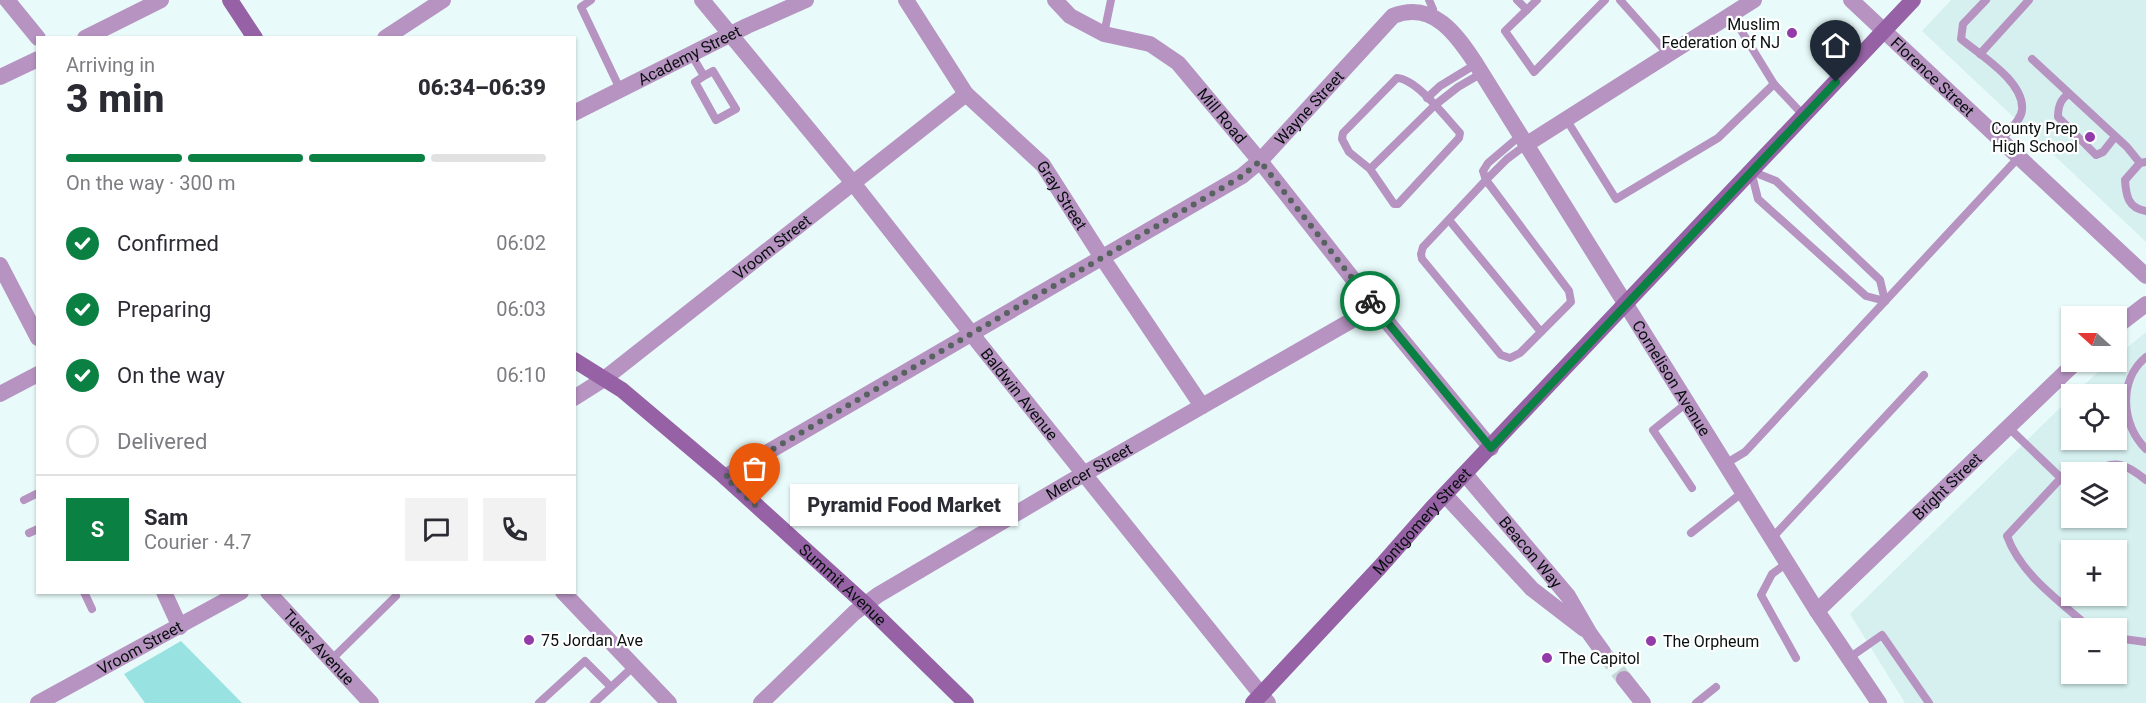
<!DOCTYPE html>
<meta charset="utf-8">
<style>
:root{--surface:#fff;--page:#f2f2f3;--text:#2b2b33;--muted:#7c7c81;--line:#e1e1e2;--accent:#0b8043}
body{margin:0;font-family:Roboto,sans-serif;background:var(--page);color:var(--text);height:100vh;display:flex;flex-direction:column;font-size:22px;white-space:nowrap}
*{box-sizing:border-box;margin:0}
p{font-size:20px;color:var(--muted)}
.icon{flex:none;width:33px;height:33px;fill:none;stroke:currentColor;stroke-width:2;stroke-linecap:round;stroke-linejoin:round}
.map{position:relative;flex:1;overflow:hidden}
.panel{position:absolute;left:36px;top:36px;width:540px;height:558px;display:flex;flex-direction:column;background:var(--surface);border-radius:0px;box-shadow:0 2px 4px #0004}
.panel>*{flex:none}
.needle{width:39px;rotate:291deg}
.controls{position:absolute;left:2061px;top:306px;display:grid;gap:12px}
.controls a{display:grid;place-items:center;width:66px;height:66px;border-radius:0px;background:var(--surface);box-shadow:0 2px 4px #0004;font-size:30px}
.pin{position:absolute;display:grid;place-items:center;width:51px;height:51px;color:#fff;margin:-62px -26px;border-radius:50% 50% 50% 0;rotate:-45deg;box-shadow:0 0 6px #0007}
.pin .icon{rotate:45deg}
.courier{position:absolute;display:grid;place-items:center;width:60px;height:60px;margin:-30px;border:4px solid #0b8043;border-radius:50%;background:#fff;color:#222;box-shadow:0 2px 8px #0007}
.bubble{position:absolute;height:42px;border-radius:0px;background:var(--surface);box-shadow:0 2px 4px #0004;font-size:20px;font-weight:800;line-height:42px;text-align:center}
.headline em{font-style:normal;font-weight:800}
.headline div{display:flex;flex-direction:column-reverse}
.headline{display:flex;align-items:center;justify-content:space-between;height:102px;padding:0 30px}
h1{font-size:39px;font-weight:800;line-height:45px}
.bar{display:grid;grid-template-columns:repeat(4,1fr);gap:9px 6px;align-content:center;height:72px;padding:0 30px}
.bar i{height:8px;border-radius:4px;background:var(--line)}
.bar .current{background:var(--accent)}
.bar p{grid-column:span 4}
.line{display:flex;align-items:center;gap:15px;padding:0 30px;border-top:2px solid var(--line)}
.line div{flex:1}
.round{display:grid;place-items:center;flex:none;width:63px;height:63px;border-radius:0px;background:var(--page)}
ol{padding:0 30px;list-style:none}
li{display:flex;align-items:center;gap:18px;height:66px}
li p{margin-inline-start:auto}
li .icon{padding:6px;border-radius:50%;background:var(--accent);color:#fff;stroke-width:4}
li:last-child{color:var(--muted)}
li i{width:33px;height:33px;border:3px solid var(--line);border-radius:50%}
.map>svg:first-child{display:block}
.built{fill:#d5f0ef;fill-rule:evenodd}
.green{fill:#98e3e1}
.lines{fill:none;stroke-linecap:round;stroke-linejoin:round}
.minor-tunnel{stroke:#c7d8d7;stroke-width:16;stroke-dasharray:16 8;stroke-linecap:butt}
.service{stroke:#b693c1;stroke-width:8}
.minor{stroke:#b693c1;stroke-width:16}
.tertiary{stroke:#b693c1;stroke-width:16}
.secondary{stroke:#9662a5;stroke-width:16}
.done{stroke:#576261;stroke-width:6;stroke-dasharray:0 10.8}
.route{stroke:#0b8043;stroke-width:8}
.poi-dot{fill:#923ba9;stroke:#fff;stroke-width:2}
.labels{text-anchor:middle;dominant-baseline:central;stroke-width:4.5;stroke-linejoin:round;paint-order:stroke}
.poi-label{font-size:16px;fill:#09100f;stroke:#fff;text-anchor:start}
.street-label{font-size:16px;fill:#09100f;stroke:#fff}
</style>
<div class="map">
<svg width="2146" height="703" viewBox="0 0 2146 703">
<rect width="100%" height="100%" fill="#e8fbfa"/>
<!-- built -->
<g class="built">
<polygon points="1951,0 2146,0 2146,242 1922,31"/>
<path d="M2146,332V703H1905L1850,614L2071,397L2072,440H2116V394H2074L2109,362H2116L2117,356ZM2072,472H2116V518H2072ZM2072,550H2116V596H2072ZM2072,628H2116V674H2072Z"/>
</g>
<!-- green -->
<polygon class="green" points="181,641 242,703 145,703 124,674"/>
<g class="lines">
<!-- minor-tunnel -->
<polyline class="minor-tunnel" points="1603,652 1624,679"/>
<!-- service -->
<g class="service">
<polyline points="591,0 581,7 620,89"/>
<polyline points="1429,0 1433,9"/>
<polyline points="1517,0 1527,10"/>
<polyline points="1537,0 1505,31 1534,72 1605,0"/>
<polyline points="1620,0 1668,54"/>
<path d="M1986,0L1963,24L1961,39C1980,55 2025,82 2022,110C2021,121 2008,131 2001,140"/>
<polyline points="1104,34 1111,0"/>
<polyline points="691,54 704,76 695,82 716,120 736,109 713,71 704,76"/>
<polyline points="1980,54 2029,0"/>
<polyline points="2032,59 2127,147 2140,163"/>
<polyline points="1774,84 1804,116"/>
<path d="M2069,94C2060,99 2058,107 2058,117L2096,155L2103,152L2114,138"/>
<polyline points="1427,98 1440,86 1476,64"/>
<polyline points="1566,119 1616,199 1718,138 1774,84 1731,14"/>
<polyline points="1521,135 1488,163 1483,171 1486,180 1507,159 1527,144"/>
<path d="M2146,162L2140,163L2125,180C2126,196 2128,208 2146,211"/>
<path d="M1370,169L1394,204H1398L1459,138L1460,133C1446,118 1417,79 1397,78L1343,133L1342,139L1349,152L1370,169L1435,105L1458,87L1482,73"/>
<polyline points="1751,171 1758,199 1866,296 1885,301"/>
<polyline points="1751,171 1776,181 1880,280 1885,301"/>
<polygon points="1486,180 1569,291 1571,302 1520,353 1510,358 1501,355 1422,259 1421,254 1423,247"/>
<polyline points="1449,220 1541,332"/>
<path d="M2146,357C2118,380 2121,425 2146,449"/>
<polyline points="1688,402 1653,430 1692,488"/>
<path d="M2008,427L2061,478L2007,536C2021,575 2061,602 2090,628"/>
<polyline points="1725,464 1745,452 2019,157"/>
<path d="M2093,472C2116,458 2127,465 2146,480"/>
<polyline points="24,500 38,493"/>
<polyline points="29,533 38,529"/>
<polyline points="1691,533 1743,492"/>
<polyline points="1772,538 1924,375"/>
<polyline points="1787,563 1772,574 1761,595 1796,658"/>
<polyline points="84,592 92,609"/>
<polyline points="2116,638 2146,642"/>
<polyline points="1849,658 1882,635 1929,703"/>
<polyline points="331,660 396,596"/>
<polyline points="539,703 585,661 611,687"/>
<polyline points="594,703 634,666"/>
<polyline points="1696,703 1716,687"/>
</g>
<!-- minor -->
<g class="minor">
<polyline points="7,0 38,38"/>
<path id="s1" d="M906,0L966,94L1043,165L1103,259L1202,406"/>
<path id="s2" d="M1055,0L1070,16L1104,34L1150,44L1178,63L1260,161L1375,307L1491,448"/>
<path id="s3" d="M1851,0L2146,276"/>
<polyline points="85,38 161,0"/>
<polyline points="385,38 443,0"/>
<polyline points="0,77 38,59"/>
<path id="s4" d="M574,113L747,26L806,0"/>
<polyline points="1527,144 1754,0"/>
<polyline points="0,265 38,338"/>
<polyline points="2116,327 2146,304"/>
<polyline points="0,394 38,374"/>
<path id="s5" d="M574,398L604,379L966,94"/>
<path id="s6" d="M1465,474L1568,596L1590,634L1603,652"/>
<path id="s7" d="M725,477L1242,176L1260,161L1393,16C1433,0 1457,35 1476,64L1817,611L1879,703"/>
<polyline points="1445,495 1532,589 1584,629"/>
<polyline points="164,592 180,627"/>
<path id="s8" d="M268,592L371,703"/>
<polyline points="563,592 669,703"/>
<path id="s9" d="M1817,611L2076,362"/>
<polyline points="1624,679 1643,703"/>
<path id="s10" d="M38,703L241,592"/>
<path id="s11" d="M761,703L854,613L878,595L1068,483L1375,307"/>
</g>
<!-- tertiary -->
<path class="tertiary" id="s12" d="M702,0L853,183L982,347L1268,703"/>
<!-- secondary -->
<g class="secondary">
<polyline points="230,0 255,38"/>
<path id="s13" d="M574,360L622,390L725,477L865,604L966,703"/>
<path id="s14" d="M1253,703L1380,567L1432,508L1913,0"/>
</g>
</g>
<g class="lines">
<!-- done -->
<polyline class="done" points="755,505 725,477 1222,188 1242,176 1260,161 1370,301"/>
<!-- route -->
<polyline class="route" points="1370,301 1491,448 1836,82"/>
</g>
<!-- markers -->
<g class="poi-dot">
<circle cx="1792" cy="33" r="6"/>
<circle cx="2090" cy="137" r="6"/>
<circle cx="529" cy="640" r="6"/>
<circle cx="1651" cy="641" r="6"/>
<circle cx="1547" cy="658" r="6"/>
</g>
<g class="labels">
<!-- poi labels -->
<g class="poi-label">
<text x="1780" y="24" text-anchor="end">Muslim<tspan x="1780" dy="18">Federation of NJ</tspan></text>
<text x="2078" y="128" text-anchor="end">County Prep<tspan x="2078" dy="18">High School</tspan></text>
<text x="541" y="640">75 Jordan Ave</text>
<text x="1663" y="641">The Orpheum</text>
<text x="1559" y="658">The Capitol</text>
</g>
<!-- street labels -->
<g class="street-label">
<text stroke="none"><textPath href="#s4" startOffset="129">Academy Street</textPath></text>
<text stroke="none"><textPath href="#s3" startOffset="112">Florence Street</textPath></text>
<text stroke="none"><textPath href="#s7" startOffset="694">Wayne Street</textPath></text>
<text stroke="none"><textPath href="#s2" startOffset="210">Mill Road</textPath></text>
<text stroke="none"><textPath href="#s1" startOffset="252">Gray Street</textPath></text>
<text stroke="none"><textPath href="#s5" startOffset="249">Vroom Street</textPath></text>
<text stroke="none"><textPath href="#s7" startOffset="1294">Cornelison Avenue</textPath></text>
<text stroke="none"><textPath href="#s12" startOffset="506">Baldwin Avenue</textPath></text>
<text stroke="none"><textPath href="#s11" startOffset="404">Mercer Street</textPath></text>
<text stroke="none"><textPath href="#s9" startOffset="180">Bright Street</textPath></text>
<text stroke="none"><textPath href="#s14" startOffset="248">Montgomery Street</textPath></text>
<text stroke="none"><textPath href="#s6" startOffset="102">Beacon Way</textPath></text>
<text stroke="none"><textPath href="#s13" startOffset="351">Summit Avenue</textPath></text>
<text stroke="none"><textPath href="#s10" startOffset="116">Vroom Street</textPath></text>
<text stroke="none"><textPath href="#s8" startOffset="75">Tuers Avenue</textPath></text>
</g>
</g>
</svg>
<div class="controls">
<a><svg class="needle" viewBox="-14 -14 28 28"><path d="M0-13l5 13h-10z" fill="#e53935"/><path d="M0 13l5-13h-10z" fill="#7c7c81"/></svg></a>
<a><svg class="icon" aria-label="locate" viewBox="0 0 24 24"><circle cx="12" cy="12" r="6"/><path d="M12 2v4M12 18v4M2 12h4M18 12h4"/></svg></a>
<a><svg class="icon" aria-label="layers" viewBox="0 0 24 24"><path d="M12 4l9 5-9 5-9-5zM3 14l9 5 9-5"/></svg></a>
<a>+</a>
<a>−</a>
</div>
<div class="pin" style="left:755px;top:505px;background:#ea580c"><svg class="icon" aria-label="bag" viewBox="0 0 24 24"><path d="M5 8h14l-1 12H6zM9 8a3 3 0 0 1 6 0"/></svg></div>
<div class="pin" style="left:1836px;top:82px;background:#1f2937"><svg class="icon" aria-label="home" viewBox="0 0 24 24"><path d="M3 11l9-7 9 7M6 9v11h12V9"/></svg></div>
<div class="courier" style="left:1370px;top:301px"><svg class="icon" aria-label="bike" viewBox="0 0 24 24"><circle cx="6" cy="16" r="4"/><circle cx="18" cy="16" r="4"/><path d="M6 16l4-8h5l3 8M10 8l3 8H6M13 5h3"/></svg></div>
<div class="bubble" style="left:790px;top:484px;width:228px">Pyramid Food Market</div>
<section class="panel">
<div class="headline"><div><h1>3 min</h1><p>Arriving in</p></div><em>06:34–06:39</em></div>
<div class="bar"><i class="current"></i><i class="current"></i><i class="current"></i><i></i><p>On the way · 300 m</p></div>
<ol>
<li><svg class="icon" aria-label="check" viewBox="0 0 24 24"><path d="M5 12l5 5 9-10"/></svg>Confirmed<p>06:02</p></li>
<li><svg class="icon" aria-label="check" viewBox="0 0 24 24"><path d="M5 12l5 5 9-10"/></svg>Preparing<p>06:03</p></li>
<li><svg class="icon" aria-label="check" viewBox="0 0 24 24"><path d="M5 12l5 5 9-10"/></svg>On the way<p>06:10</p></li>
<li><i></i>Delivered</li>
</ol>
<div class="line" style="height:108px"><b class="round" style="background:var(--accent);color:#fff">S</b><div><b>Sam</b><p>Courier · 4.7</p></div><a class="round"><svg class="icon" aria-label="chat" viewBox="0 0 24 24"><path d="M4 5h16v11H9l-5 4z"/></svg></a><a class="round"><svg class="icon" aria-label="phone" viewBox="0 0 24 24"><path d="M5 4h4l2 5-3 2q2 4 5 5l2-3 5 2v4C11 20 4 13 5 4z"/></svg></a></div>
</section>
</div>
